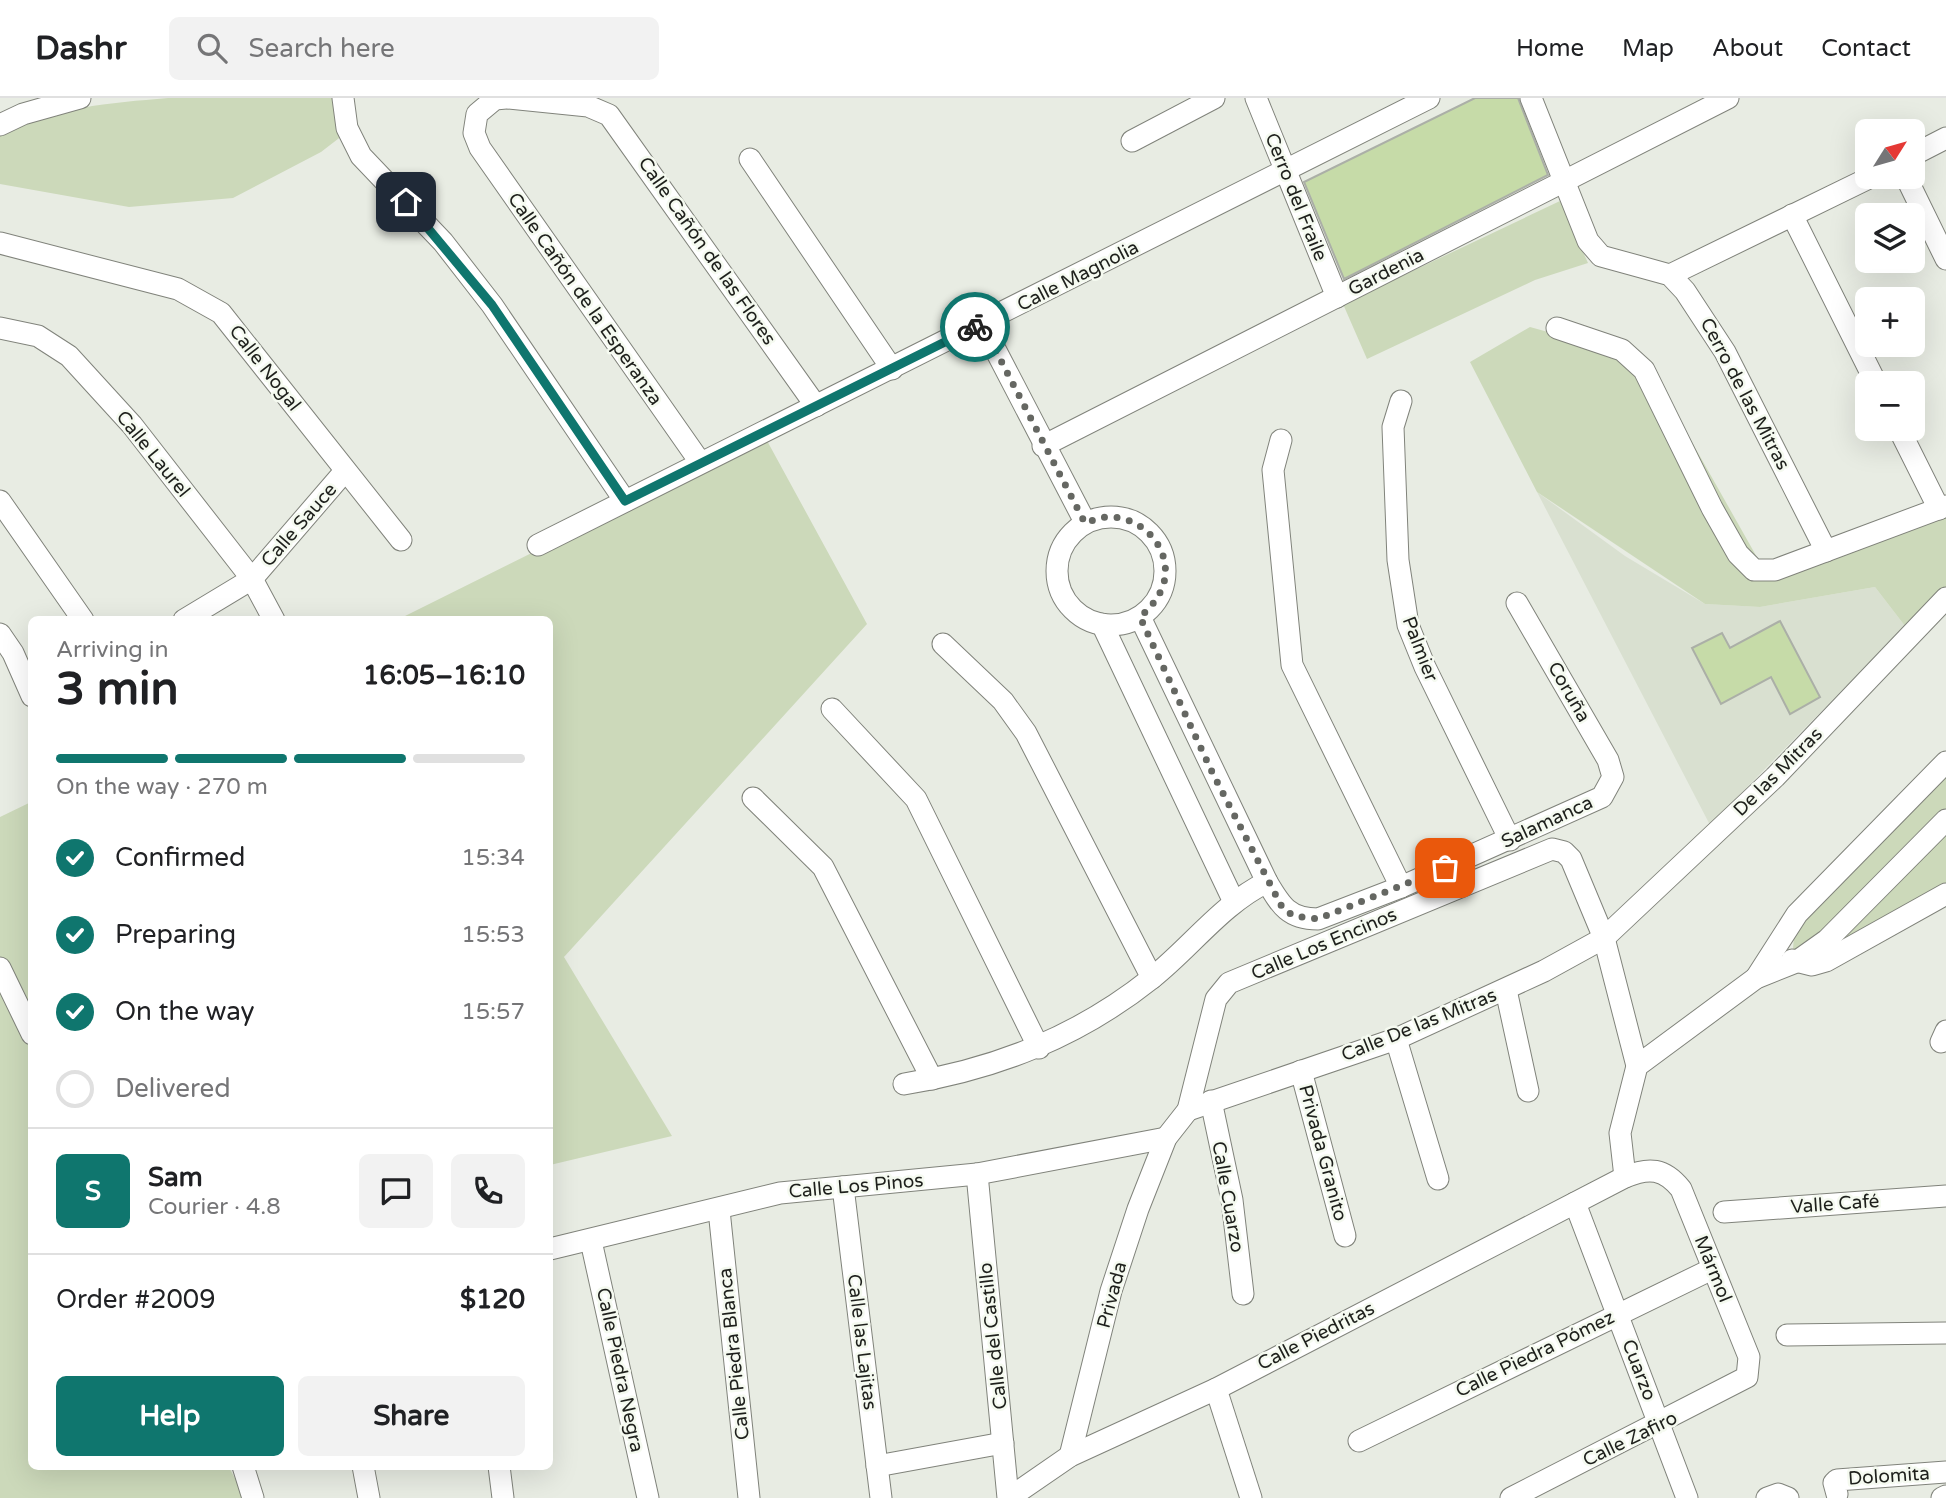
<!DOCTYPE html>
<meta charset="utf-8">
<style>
:root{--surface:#fff;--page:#f2f2f2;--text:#202124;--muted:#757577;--line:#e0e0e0;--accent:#0f766e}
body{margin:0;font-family:"Varela Round",sans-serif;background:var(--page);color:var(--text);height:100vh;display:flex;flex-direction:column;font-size:26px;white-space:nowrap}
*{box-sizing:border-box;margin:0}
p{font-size:23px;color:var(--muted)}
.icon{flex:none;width:38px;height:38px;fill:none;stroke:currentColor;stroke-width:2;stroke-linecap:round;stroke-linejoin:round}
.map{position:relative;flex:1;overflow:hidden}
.drawer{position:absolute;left:28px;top:518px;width:525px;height:854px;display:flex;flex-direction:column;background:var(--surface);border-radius:10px;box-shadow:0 7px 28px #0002}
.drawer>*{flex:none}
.needle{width:46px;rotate:53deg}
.tools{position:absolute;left:1855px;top:21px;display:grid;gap:14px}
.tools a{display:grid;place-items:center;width:70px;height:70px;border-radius:10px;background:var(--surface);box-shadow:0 7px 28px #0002;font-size:35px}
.pin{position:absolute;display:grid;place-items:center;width:60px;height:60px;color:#fff;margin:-30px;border-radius:14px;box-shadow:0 4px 10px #0006}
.courier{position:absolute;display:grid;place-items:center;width:70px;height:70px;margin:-35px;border:5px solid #0f766e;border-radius:50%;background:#fff;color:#222;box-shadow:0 2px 9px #0007}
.overview em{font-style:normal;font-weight:800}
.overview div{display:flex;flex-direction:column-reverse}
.overview{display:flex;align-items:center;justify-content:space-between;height:119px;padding:0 28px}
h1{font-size:46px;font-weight:800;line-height:52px}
.bar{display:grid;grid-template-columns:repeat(4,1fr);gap:10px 7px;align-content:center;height:84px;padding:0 28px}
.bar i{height:9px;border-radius:5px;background:var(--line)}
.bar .current{background:var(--accent)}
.bar p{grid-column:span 4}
.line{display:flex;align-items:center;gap:18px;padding:0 28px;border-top:2px solid var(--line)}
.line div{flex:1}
.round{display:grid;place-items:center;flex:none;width:74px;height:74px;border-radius:10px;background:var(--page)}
ol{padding:0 28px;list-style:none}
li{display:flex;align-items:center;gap:21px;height:77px}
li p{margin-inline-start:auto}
li .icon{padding:7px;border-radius:50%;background:var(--accent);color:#fff;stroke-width:4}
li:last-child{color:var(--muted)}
li i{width:38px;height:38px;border:4px solid var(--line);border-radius:50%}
.primary-button{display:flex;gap:14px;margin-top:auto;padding:14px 28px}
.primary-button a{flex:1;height:80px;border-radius:10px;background:var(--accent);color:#fff;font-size:28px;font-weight:800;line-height:80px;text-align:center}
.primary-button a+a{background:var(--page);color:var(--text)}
header{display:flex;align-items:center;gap:42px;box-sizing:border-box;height:98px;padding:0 35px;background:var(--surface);border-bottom:2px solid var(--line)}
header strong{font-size:33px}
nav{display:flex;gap:38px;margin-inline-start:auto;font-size:24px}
.search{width:490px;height:63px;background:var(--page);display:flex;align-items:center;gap:18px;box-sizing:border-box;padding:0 24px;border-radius:10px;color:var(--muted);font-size:26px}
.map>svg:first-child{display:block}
.built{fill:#d9e0d0}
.green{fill:#ccd9ba}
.building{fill:#c6dba8;stroke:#abafa7;stroke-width:2}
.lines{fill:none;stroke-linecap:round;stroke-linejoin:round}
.minor-casing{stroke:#80837b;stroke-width:23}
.minor{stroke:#fff;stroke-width:21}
.done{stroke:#656762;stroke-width:7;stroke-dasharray:0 12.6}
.route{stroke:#0f766e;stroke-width:9}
.labels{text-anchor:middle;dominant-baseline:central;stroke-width:5;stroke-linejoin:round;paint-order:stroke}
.street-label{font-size:19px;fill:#1e201c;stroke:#f5faf0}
</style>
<header>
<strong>Dashr</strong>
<div class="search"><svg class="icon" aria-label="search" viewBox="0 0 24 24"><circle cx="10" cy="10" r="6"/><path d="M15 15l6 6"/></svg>Search here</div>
<nav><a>Home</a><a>Map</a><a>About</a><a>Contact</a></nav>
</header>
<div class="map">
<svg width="1946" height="1400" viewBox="0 0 1946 1400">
<rect width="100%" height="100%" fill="#e8ece3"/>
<!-- built -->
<polygon class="built" points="1537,394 1625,458 1705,506 1760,509 1875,489 1905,528 1710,727"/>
<!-- green -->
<g class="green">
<path d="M168,0H339L347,34L321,54L233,100L129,109L0,86V37C52,9 110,5 168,0Z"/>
<polygon points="1560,103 1588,165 1535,182 1367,261 1343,206"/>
<polygon points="1530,229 1645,261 1767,477 1946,416 1946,490 1905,528 1875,489 1760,509 1705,506 1537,394 1470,264"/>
<polygon points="765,339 867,526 564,859 672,1038 550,1067 550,522 397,522"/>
<polygon points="1946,676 1946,719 1807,850 1793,852 1794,837 1801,826"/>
<polygon points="31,704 32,1368 229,1369 245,1400 0,1400 0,719"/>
<polygon points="1946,728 1946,788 1813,861"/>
</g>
<!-- building -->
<g class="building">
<polygon points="1475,0 1518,0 1548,77 1344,181 1304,84"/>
<polygon points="1780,523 1820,599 1790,616 1771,579 1721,606 1692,550 1722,535 1730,550"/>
</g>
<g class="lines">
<defs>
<g id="minor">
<polyline points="343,0 347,30 361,58 443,144 492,207 625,403"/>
<polyline points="506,0 495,1 477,16 474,35 480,50 700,364"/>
<polyline points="509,0 588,8 609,17 816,308"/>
<polyline points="1256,0 1337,199"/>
<polyline points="1531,0 1588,143 1601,158 1670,177 1685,193 1725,254 1826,453"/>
<polyline points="0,27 23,16 80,0"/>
<polyline points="1132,43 1214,0"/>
<polyline points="1913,57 1946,40"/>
<polyline points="750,61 892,271"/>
<polyline points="1906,79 1946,161"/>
<polyline points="1792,117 1876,285"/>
<polyline points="0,145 178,191 221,215 401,442"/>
<polyline points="1670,177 1871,79"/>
<polyline points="982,226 1085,424"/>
<polyline points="0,230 38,238 69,258 132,327 252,481 274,522"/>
<polyline points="1557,230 1622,252 1644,272 1712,410 1738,456 1754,472 1775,472 1946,408"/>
<polyline points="1401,303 1393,329 1398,462 1408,527 1425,569 1510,742"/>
<polyline points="1899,331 1939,411"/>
<polyline points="1281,342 1273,372 1292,567 1401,789"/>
<polyline points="1043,348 1728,0"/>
<polyline points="0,403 83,522"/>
<circle cx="1111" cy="473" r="54"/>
<polyline points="538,447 1429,0"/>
<path d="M1140,519L1267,784C1281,808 1289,821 1318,821L1401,789L1602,699L1613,679L1608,662L1517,505"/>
<polyline points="184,522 252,481 345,373"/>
<polyline points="1102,526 1234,804"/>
<polyline points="0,536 13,555 32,598"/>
<polyline points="943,546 1003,603 1026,635 1152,880"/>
<polyline points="832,611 916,701 1039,950"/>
<polyline points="753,700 823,769 932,981"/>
<polyline points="1792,862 1812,867 1826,863 1946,796"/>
<polyline points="0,870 32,936"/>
<polyline points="1756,880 1797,816 1946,664"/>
<polyline points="1506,892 1528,993"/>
<polyline points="1396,941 1438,1081"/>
<polyline points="1941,944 1946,933"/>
<polyline points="1301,973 1345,1138"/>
<path d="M904,986C996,971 1078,939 1152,880C1191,849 1222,806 1267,784"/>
<polyline points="1211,1003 1232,1102 1243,1196"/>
<polyline points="1188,1012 1396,941 1544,873 1604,840 1775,679 1946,500"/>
<polyline points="977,1076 1008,1400"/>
<polyline points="1625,1079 1620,1035 1637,968 1756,880 1796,864 1827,842 1946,722"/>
<polyline points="843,1089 881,1400"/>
<polyline points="1575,1105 1687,1400"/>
<polyline points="719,1112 749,1400"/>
<polyline points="1724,1114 1946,1098"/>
<polyline points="591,1143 648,1400"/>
<polyline points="550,1151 780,1095 977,1076 1166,1040"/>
<polyline points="1787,1237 1946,1235"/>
<polyline points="1216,1291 1251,1400"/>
<polyline points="1359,1343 1712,1171"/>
<polyline points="1070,1358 1111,1193 1138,1111 1166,1040 1188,1012 1216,901 1229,885 1552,751 1564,754 1571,761 1604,840 1637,968"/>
<polyline points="243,1368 253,1400"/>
<polyline points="363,1368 369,1400"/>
<polyline points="499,1368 503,1400"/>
<polyline points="877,1368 1003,1345"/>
<polyline points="1837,1396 1834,1385 1837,1382 1946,1374"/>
<path d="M1009,1400L1070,1358L1216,1291L1625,1079C1649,1069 1664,1070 1681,1091L1749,1259L1747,1279L1511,1400"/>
<polyline points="1767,1400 1778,1396 1788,1400"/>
<polyline points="1942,1400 1946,1398"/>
</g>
</defs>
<!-- minor casing -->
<use href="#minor" class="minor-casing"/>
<!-- minor -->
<use href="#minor" class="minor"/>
</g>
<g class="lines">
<!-- done -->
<path class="done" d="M975,229L982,226L1085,425C1094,422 1103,418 1112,419C1146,421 1174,454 1163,488C1158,501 1150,510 1140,519L1213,676L1283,811L1294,818L1318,821L1445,770"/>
<!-- route -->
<polyline class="route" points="406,104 492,207 625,403 975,229"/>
</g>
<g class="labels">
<!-- street labels -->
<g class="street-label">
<text transform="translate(1296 99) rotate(68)">Cerro del Fraile</text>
<text transform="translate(707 153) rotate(55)">Calle Cañón de las Flores</text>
<text transform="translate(1386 174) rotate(-27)">Gardenia</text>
<text transform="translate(1078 178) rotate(-27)">Calle Magnolia</text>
<text transform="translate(585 201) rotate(55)">Calle Cañón de la Esperanza</text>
<text transform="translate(265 270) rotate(52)">Calle Nogal</text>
<text transform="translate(1745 296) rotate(62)">Cerro de las Mitras</text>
<text transform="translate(153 356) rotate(51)">Calle Laurel</text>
<text transform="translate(299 427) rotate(-49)">Calle Sauce</text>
<text transform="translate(1420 551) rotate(69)">Palmier</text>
<text transform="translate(1569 594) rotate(60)">Coruña</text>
<text transform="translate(1778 674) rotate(-45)">De las Mitras</text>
<text transform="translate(1547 724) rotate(-25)">Salamanca</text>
<text transform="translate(1324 846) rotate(-23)">Calle Los Encinos</text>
<text transform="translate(1419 927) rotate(-22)">Calle De las Mitras</text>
<text transform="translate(1323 1055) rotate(75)">Privada Granito</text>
<text transform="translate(856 1088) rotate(-5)">Calle Los Pinos</text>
<text transform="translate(1228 1099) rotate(80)">Calle Cuarzo</text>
<text transform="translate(1835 1106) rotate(-4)">Valle Café</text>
<text transform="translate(1713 1171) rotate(68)">Mármol</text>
<text transform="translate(1112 1197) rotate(-75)">Privada</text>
<text transform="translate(993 1238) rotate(-96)">Calle del Castillo</text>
<text transform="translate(1316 1238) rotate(-27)">Calle Piedritas</text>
<text transform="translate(862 1244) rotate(83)">Calle las Lajitas</text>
<text transform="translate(734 1256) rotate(-96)">Calle Piedra Blanca</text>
<text transform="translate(1535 1256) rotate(-26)">Calle Piedra Pómez</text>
<text transform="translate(620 1272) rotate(78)">Calle Piedra Negra</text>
<text transform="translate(1639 1272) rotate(69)">Cuarzo</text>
<text transform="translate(1630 1341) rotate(-26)">Calle Zafiro</text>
<text transform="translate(1889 1378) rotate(-4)">Dolomita</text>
</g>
</g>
</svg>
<div class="tools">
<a><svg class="needle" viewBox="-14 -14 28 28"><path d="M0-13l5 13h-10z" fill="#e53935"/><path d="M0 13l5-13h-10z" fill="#757577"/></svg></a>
<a><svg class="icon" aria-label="layers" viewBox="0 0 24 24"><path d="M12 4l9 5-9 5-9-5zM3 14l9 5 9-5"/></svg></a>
<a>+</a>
<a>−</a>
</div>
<div class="pin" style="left:1445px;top:770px;background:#ea580c"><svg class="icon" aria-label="bag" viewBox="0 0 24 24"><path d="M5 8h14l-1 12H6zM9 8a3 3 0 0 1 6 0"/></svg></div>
<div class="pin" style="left:406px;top:104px;background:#1f2937"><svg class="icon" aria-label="home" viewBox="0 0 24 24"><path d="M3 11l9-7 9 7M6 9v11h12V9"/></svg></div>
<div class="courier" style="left:975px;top:229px"><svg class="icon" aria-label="bike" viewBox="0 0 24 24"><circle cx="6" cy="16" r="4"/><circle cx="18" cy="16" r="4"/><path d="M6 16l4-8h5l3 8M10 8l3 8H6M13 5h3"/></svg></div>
<section class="drawer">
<div class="overview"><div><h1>3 min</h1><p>Arriving in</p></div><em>16:05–16:10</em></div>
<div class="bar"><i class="current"></i><i class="current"></i><i class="current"></i><i></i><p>On the way · 270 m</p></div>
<ol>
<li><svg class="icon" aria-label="check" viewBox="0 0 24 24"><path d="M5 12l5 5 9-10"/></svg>Confirmed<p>15:34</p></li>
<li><svg class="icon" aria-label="check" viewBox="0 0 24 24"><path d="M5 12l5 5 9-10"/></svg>Preparing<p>15:53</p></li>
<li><svg class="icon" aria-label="check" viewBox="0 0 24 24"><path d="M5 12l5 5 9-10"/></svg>On the way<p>15:57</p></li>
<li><i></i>Delivered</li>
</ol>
<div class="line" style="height:126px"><b class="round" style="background:var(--accent);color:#fff">S</b><div><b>Sam</b><p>Courier · 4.8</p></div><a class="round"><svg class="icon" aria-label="chat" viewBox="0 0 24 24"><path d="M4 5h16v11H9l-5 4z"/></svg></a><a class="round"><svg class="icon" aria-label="phone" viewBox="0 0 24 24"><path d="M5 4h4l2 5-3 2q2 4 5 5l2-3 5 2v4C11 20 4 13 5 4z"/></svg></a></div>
<div class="line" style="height:91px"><div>Order #2009</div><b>$120</b></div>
<div class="primary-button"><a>Help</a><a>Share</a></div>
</section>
</div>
